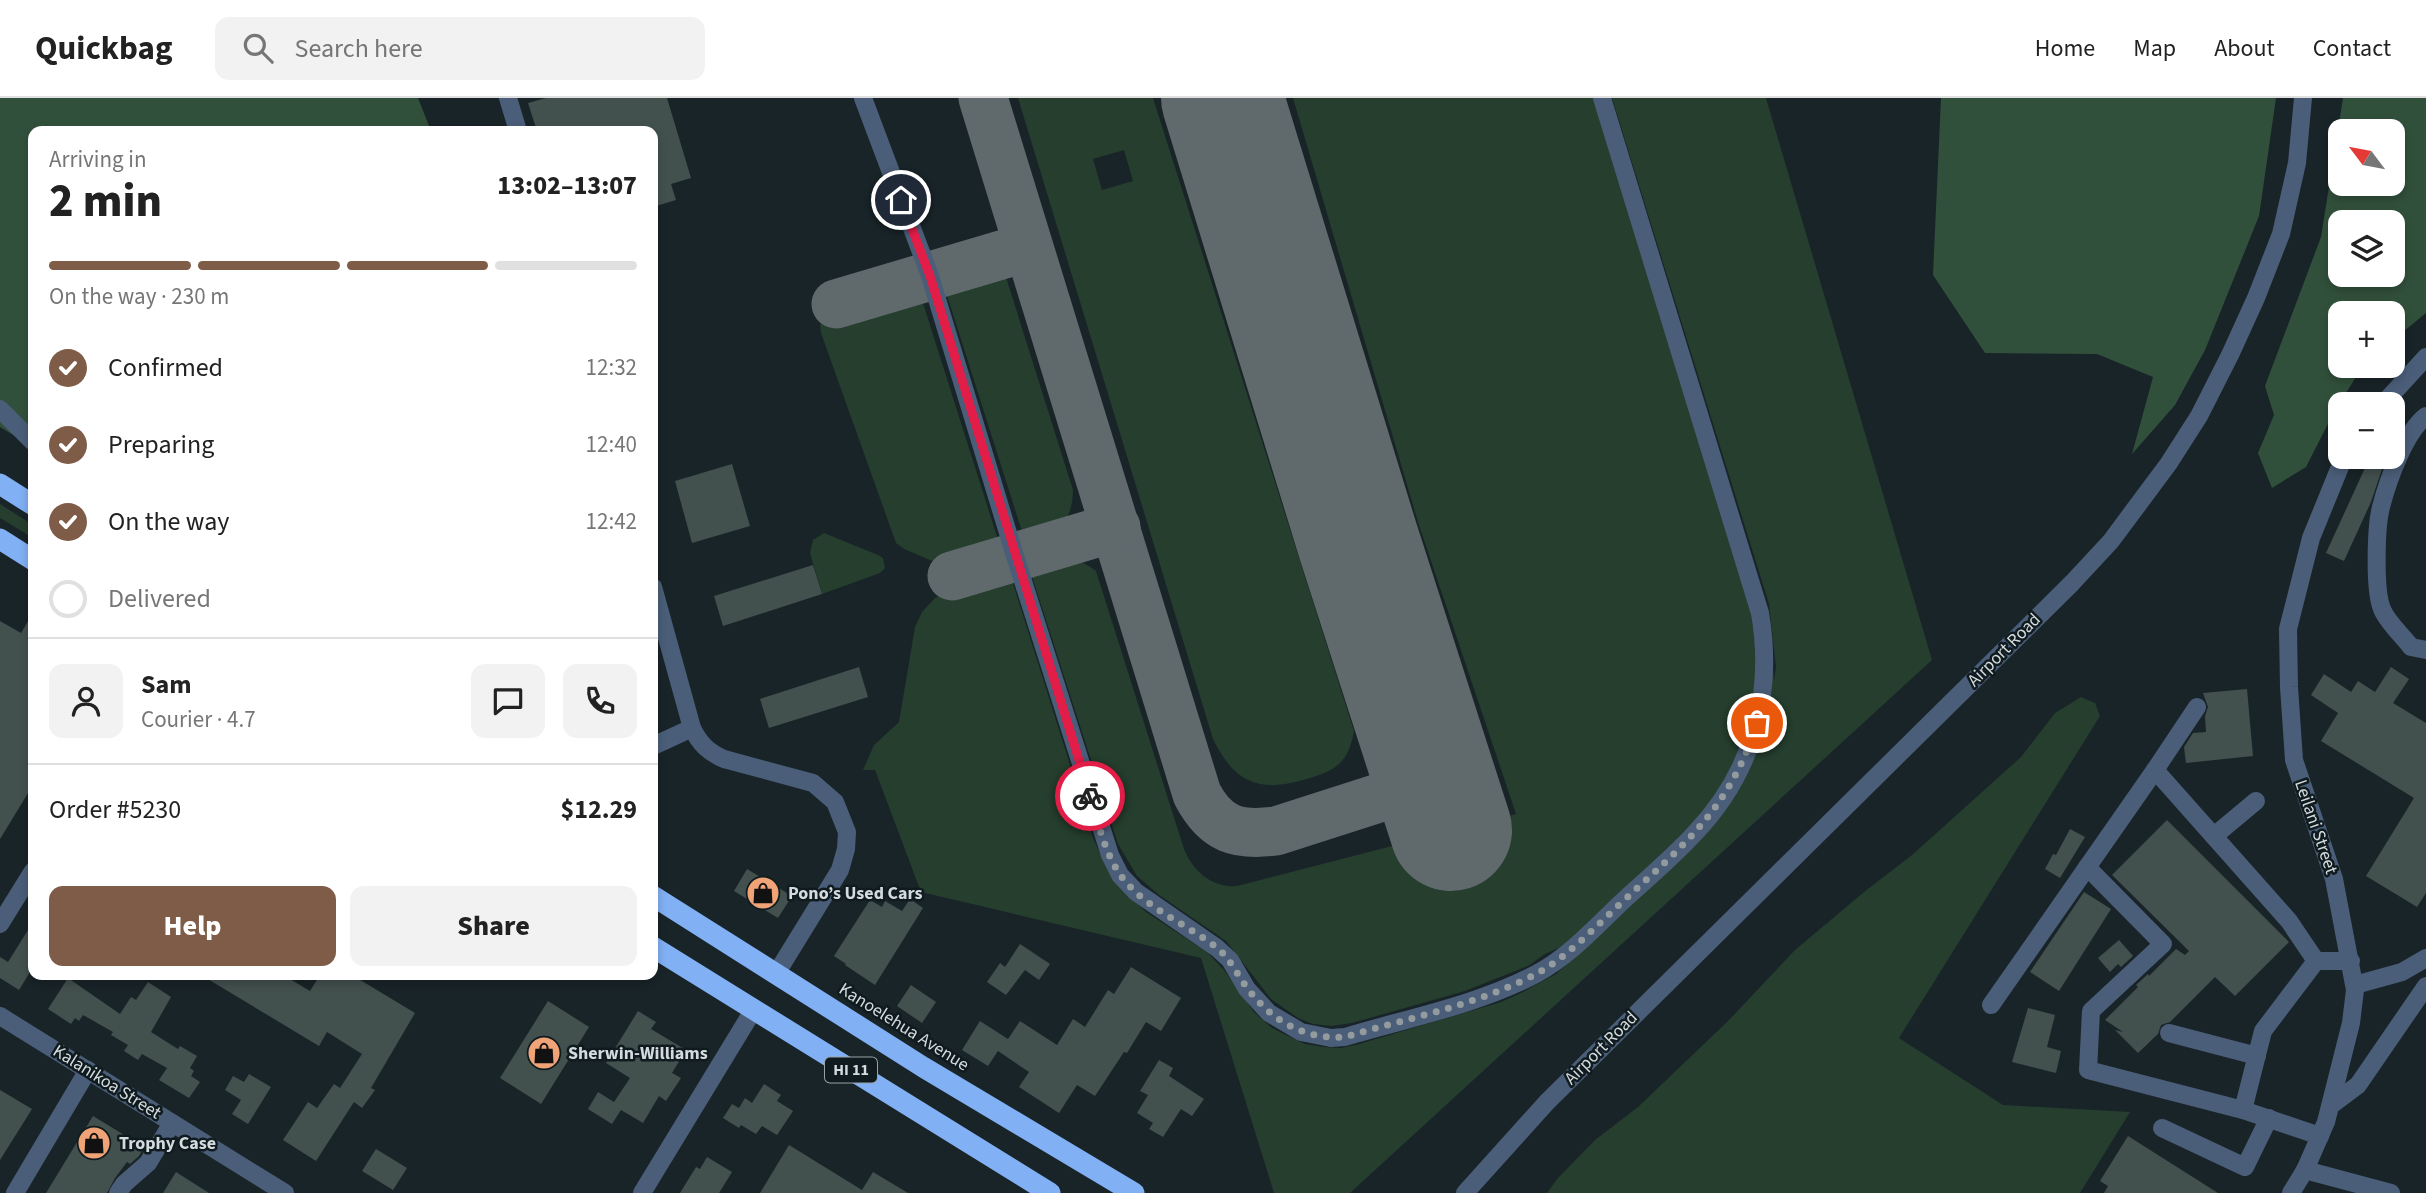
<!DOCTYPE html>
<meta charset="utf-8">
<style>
:root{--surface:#fff;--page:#f2f2f2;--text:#222;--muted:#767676;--line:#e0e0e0;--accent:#7e5c48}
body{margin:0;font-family:"Source Sans 3",sans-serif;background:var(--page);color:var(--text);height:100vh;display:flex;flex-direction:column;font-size:26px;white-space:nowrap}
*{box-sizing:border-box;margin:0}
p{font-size:23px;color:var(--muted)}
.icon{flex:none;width:38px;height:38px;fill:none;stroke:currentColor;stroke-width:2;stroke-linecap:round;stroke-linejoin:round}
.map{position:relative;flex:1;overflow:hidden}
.details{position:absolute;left:28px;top:28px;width:630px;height:854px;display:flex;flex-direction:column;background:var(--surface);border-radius:14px;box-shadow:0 4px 10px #0003}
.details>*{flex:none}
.needle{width:46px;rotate:302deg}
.controls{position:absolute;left:2328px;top:21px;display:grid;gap:14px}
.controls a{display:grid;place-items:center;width:77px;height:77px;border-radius:14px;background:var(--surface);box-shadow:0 4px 10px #0003;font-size:35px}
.pin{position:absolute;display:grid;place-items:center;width:60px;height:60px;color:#fff;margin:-30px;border:4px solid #fff;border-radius:50%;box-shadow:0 2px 7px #0007}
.courier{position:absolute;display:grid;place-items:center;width:70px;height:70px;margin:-35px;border:5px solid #e11d48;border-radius:50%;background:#fff;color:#222;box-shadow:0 2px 9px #0007}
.overview em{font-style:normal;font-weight:800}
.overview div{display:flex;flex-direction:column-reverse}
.overview{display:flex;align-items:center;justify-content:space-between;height:119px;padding:0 21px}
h1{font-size:46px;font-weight:800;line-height:52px}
.bar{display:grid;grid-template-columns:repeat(4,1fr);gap:10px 7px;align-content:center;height:84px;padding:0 21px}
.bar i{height:9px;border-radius:5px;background:var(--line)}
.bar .current{background:var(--accent)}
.bar p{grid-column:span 4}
.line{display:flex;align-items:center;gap:18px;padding:0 21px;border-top:2px solid var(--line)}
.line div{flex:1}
.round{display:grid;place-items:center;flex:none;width:74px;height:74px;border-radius:14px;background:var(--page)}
ol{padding:0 21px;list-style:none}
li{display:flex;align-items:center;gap:21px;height:77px}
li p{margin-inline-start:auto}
li .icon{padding:7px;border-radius:50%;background:var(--accent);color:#fff;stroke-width:4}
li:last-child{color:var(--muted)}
li i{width:38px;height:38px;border:4px solid var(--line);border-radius:50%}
.action{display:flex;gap:14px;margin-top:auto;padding:14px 21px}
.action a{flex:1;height:80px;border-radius:14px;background:var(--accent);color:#fff;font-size:28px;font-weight:800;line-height:80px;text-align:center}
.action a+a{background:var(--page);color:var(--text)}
header{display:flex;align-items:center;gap:42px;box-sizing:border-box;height:98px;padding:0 35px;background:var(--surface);border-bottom:2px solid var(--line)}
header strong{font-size:33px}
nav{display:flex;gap:38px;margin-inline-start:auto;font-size:24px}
.search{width:490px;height:63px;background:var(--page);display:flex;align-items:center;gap:18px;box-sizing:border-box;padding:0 24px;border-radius:14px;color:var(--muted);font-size:26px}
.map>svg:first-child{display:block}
.green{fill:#253e2d;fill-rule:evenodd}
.forest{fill:#31503b;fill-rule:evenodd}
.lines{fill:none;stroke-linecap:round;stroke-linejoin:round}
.taxiway{stroke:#606a6d;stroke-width:49}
.runway{stroke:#606a6d;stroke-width:122}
.building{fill:#42504e}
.minor{stroke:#4b5e79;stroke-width:18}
.highway{stroke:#81b0f4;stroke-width:21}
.done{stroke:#939b9e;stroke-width:7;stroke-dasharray:0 12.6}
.route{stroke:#e11d48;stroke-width:9}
.labels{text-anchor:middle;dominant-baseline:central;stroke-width:5;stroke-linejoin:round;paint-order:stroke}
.shield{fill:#101b1f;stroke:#99a1a5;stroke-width:2}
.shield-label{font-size:16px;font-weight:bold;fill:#d4dbde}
.street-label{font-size:18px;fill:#d4dbde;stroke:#101b1f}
.poi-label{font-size:18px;font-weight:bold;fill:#d4dbde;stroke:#101b1f;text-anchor:start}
</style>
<header>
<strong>Quickbag</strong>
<div class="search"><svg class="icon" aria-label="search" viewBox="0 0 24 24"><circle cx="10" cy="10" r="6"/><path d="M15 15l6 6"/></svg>Search here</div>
<nav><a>Home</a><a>Map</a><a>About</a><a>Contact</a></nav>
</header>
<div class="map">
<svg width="2426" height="1095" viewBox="0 0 2426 1095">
<rect width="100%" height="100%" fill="#192428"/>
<!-- green -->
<g class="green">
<path d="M1018,0H1153L1354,633C1349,663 1337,672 1310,680C1262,695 1236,688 1213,641ZM1124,52L1133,83L1102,92L1093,61Z"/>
<path d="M1293,0H1606L1771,537L1774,583L1776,569L1769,506L1612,0H1766L1932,562L1350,1095H1274L1201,860L921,794L875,672H863L874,647L899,624L915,529L922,514L935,500L950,492L1010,476L1093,740L1107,771L1120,789L1146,814L1207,854L1224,872L1254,914L1272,930L1288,938L1305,946L1324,949L1341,950L1359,946L1501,904L1519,896L1556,876L1610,827L1545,856L1528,868L1465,893L1352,925L1331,928L1313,926L1298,920L1271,901L1226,843L1159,797L1137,778L1118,746L1028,466C1056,459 1071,454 1096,473L1184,751C1193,773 1212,790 1237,788L1516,716L1418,424Z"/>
<path d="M999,175L1005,176L1073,392C1072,429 1056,433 1025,443L945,191Z"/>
<polygon points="922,202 1001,451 965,463 937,465 904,451 896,445 821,235 820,228 823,222 829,220"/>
<polygon points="0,406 33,427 33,440 0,420"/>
<polygon points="824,435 878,457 883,460 885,470 880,475 822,496 810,455 813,442"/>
<polygon points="2081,599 2095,605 2100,618 1899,940 2003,1007 2130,1014 2080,1095 1547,1095 1558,1080 1595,1042 1638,1009 1728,923 1795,852 1864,794 1912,757 2021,659 2055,615"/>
</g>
<!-- forest -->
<g class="forest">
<polygon points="0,0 418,0 431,33 33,33 33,349 0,329"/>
<polygon points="1941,0 2276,0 2259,118 2205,252 2175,307 2132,356 2153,279 2097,256 1985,255 1933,177"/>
<path d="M2343,0H2426V215L2392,243V215H2340V268H2366L2359,274L2333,316L2306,369L2272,390L2258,355L2274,317L2265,288L2321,139ZM2340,33H2392V86H2340ZM2340,124H2392V177H2340Z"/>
</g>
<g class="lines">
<!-- taxiway -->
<g class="taxiway">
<path d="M983,0L1197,696C1216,732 1237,738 1276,733L1435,682"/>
<polyline points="836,206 1028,149"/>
<polyline points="952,478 1116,429"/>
</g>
<!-- runway -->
<polyline class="runway" points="1222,0 1358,443 1451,732"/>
</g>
<!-- building -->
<g class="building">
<polygon points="546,0 667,0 691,80 671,86 676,102 653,109 653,33 537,33 528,5"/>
<polygon points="2370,359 2386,359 2371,404 2344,463 2326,455"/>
<polygon points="732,366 750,428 692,445 675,383"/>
<polygon points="813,467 822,496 723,528 714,498"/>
<polygon points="33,515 33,687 0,741 0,523 21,535"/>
<polygon points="859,569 868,599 769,630 760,601"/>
<polygon points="2391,569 2409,581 2393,605 2426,625 2426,795 2417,809 2366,778 2414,700 2321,643 2338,615 2311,597 2324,576 2351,594 2358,583 2375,594"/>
<polygon points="2247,591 2253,658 2186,665 2184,649 2193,635 2206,634 2205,618 2208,609 2203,595"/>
<polygon points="2167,722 2289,844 2235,898 2215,879 2170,924 2161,927 2158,936 2138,955 2115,932 2123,934 2105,922 2138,889 2136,887 2148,876 2149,878 2176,851 2185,857 2189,853 2112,777"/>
<polygon points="2070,731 2085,739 2060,780 2045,771 2053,756 2056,757"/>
<polygon points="747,771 792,798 778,820 734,793"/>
<polygon points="2084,794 2111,811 2059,893 2030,874"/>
<polygon points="910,801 923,810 875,887 845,867 846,866 834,858 870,802 882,809 885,803 902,813"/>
<polygon points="33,824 33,869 19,892 0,880 0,859 8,864"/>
<polygon points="2119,842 2133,858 2121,869 2118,866 2110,874 2098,860"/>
<polygon points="1020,846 1050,866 1039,882 1025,872 1006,897 987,884 1000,865 1005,869"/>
<polygon points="1131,869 1181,900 1161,933 1146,924 1127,955 1124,954 1095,998 1077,987 1059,1015 1019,989 1029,974 998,953 988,968 962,952 980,923 1008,941 1020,923 1057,947 1073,921 1085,929 1108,892 1114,896"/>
<polygon points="201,877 283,877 310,893 320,877 352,877 415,915 371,990 375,992 362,1010 354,1004 316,1063 283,1042 308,1004 317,1010 334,986 340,990 362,956 327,934 319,948"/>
<polygon points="68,880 120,916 131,899 136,902 148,884 171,899 151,934 178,951 180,948 197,958 190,970 194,973 191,978 200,984 189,1000 159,982 167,970 142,956 138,962 124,953 128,947 111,937 113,934 83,917 79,923 75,920 71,926 48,911"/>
<polygon points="911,887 936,904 922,925 897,908"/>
<polygon points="548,903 589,929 541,1006 500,980"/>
<polygon points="2028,910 2055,917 2047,949 2061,953 2056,975 2012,964"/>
<polygon points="638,913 656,924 651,931 686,952 672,975 681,980 666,1003 659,998 643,1025 621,1012 612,1026 588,1011 598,994 614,1004 630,980 606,965"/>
<polygon points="1159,962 1173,970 1169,978 1204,1001 1192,1018 1181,1011 1163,1039 1149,1031 1153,1025 1137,1015 1148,997 1140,993"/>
<polygon points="249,976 271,989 248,1026 232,1016 241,1002 225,992 233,978 244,984"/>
<polygon points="764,986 781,997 777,1003 793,1013 777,1037 762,1028 756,1036 741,1027 739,1030 723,1020 732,1006 739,1010 745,1000 752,1005"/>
<polygon points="0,992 32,1011 0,1062"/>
<polygon points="93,1018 144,1049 139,1058 130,1066 127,1064 115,1080 107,1095 46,1095"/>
<polygon points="2128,1038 2218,1095 2104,1095 2108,1088 2100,1083"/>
<polygon points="789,1047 862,1092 873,1074 908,1095 760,1095"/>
<polygon points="376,1051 407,1070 393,1092 362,1073"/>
<polygon points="707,1059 732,1074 719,1095 680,1095 696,1069 700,1071"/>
<polygon points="176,1074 209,1095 163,1095"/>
</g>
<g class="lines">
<!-- minor -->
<g class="minor">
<polyline points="508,0 518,33"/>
<path d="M863,0L930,178L1015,458L1110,757L1120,777L1136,794L1217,850L1230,862L1247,891L1269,915L1301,934L1331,940L1345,939C1408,920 1477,907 1536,876C1570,858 1597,827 1625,801C1649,779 1673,759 1695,735C1753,674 1774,597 1760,515L1602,0"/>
<polyline points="2383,306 2426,259"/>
<polyline points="0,311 33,344"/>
<path d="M2426,318C2405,334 2388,382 2381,409C2376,428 2374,492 2382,511C2387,524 2402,537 2411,549L2426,552"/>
<path d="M653,489L692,630C700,646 708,654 724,661L813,685L835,704L847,734L846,751L840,772L776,876"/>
<polyline points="653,648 692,630"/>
<polyline points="2155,672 2197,609"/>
<polyline points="2214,738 2256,703"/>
<polyline points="2087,769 2163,846 2091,913 2088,972 2243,1012 2263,933 2316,863 2351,863"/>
<polyline points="0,826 33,773"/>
<polyline points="2355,887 2402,874 2426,860"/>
<polyline points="1991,907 2155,672 2289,823 2316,863"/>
<polyline points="0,918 285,1095"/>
<polyline points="2169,935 2257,958"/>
<polyline points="2330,1008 2358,987 2426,888"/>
<polyline points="2243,1012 2320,1038"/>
<polyline points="2162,1030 2245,1069 2269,1020"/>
<polyline points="2305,1072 2391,1095"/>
<polyline points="15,1095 88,972"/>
<polyline points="118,1095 124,1086 148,1065 172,1025"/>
<polyline points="642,1095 754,911"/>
<polyline points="1465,1095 1547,1004 2072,485 2111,443 2169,365 2199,318 2230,257 2256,200 2281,136 2297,65 2303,0"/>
<polyline points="2291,1095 2305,1072 2326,1024 2351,925 2355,892 2334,781 2294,662 2289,589 2288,531 2311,440 2344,359"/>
</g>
<!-- highway -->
<g class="highway">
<polyline points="0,386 33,407"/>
<polyline points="0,441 33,462"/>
<polyline points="653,798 923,969 1134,1095"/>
<polyline points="653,849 1050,1095"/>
</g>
</g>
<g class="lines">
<!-- done -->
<path class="done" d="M1090,698C1098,724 1105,756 1121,778C1145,810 1185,825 1216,849C1231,861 1237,877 1248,891C1272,923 1305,942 1345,939C1408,920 1477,907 1536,876C1567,859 1592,832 1618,808C1682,748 1729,713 1757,625"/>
<!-- route -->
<polyline class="route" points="901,102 930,178 1090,698"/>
</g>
<!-- icons -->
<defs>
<symbol id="shop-disc" viewBox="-11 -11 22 22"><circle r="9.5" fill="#efa376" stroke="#101b1f"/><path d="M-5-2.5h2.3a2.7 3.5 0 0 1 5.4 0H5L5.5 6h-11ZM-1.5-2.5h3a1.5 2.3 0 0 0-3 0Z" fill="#111"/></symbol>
</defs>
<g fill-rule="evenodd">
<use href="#shop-disc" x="744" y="776" width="38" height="38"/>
<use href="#shop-disc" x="525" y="936" width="38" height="38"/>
<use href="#shop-disc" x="75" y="1026" width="38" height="38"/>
</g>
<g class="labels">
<!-- shield labels -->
<rect class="shield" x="825" y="959.5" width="52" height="25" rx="5"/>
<g class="shield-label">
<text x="851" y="972">HI 11</text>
</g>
<!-- street labels -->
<g class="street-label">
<text transform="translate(2004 552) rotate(-45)">Airport Road</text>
<text transform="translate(2316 729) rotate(71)">Leilani Street</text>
<text transform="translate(904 929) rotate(32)">Kanoelehua Avenue</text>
<text transform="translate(1601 950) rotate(-45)">Airport Road</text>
<text transform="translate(107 984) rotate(32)">Kalanikoa Street</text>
</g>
<!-- poi labels -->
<g class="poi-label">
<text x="788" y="795">Pono’s Used Cars</text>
<text x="568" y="955">Sherwin-Williams</text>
<text x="119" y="1045">Trophy Case</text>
</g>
</g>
</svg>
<div class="controls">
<a><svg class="needle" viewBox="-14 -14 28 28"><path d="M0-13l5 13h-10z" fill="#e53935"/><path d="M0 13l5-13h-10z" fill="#767676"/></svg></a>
<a><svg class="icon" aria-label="layers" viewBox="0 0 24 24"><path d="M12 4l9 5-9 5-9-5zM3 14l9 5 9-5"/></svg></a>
<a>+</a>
<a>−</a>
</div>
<div class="pin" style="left:1757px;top:625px;background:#ea580c"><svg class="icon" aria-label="bag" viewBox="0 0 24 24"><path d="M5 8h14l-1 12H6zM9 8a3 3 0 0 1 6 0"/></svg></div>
<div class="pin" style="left:901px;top:102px;background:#1f2937"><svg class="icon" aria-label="home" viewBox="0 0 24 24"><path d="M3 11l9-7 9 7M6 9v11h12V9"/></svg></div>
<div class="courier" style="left:1090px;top:698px"><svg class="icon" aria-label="bike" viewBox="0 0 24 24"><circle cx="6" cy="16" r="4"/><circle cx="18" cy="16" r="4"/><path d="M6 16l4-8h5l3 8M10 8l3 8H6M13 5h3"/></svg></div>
<section class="details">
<div class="overview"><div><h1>2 min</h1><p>Arriving in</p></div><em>13:02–13:07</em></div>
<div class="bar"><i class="current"></i><i class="current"></i><i class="current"></i><i></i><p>On the way · 230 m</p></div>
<ol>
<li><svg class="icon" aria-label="check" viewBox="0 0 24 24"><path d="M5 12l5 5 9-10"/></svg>Confirmed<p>12:32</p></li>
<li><svg class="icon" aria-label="check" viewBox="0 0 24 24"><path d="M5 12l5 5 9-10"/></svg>Preparing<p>12:40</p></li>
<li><svg class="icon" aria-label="check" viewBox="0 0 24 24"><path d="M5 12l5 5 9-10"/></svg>On the way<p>12:42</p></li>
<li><i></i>Delivered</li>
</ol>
<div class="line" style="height:126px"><a class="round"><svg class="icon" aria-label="person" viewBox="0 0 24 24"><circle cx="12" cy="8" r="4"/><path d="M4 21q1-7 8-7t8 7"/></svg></a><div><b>Sam</b><p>Courier · 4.7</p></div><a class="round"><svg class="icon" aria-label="chat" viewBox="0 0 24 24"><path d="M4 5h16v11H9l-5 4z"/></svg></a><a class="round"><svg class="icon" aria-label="phone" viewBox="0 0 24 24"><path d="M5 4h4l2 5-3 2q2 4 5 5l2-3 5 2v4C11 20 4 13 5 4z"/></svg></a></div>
<div class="line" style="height:91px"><div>Order #5230</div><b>$12.29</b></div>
<div class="action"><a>Help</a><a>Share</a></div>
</section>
</div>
